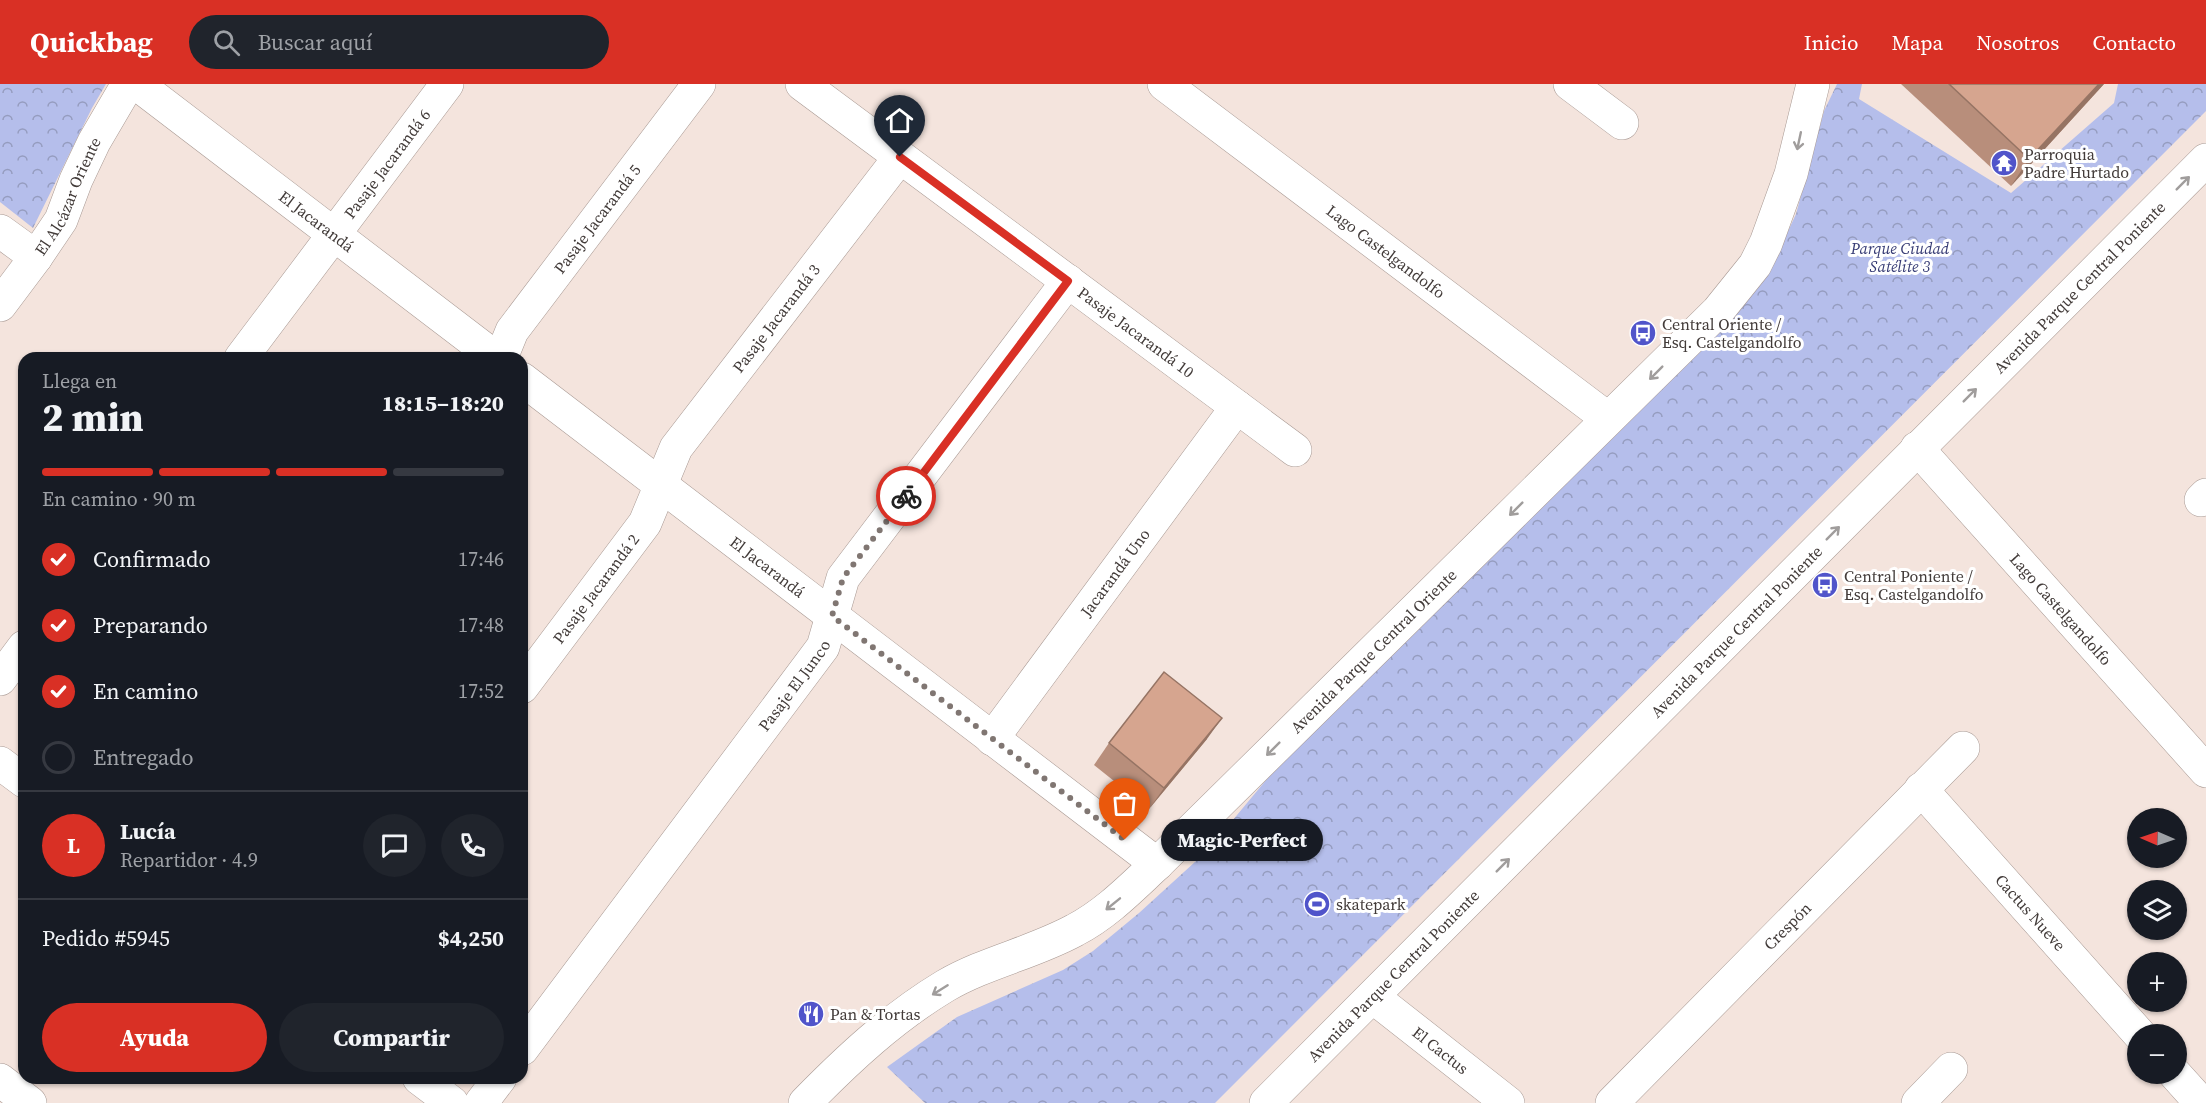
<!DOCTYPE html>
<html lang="es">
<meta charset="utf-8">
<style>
:root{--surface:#171b24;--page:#20242c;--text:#f1f3f6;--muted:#9ea1a6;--line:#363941;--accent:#d93025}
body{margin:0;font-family:"Source Serif 4",serif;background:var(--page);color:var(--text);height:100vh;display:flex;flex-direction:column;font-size:22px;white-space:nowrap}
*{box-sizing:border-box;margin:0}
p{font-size:20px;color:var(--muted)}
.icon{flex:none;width:33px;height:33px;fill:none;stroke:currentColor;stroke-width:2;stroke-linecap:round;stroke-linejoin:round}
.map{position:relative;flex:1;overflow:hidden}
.sheet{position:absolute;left:18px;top:268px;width:510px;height:732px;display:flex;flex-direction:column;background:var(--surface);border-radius:18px;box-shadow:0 2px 4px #0004}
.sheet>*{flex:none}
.needle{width:39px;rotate:272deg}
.buttons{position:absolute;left:2127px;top:724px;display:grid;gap:12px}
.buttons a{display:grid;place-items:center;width:60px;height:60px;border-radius:50%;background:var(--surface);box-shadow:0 2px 4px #0004;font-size:30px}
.pin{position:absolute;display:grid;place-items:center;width:51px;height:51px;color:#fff;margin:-62px -26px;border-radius:50% 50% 50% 0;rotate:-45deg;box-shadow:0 0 6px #0007}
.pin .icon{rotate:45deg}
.courier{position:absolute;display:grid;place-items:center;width:60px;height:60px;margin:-30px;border:4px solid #d93025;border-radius:50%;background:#fff;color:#222;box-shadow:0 2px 8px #0007}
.bubble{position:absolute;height:42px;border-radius:21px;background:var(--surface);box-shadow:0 2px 4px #0004;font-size:20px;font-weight:800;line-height:42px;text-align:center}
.overview em{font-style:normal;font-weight:800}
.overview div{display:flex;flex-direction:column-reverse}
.overview{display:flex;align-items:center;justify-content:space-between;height:102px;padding:0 24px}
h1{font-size:39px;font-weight:800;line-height:45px}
.bar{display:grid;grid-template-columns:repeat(4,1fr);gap:9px 6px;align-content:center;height:72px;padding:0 24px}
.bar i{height:8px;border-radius:4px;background:var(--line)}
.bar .active{background:var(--accent)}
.bar p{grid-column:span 4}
.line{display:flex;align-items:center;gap:15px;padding:0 24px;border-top:2px solid var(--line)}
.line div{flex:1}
.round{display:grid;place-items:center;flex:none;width:63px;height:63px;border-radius:32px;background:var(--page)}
ol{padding:0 24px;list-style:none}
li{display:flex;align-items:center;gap:18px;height:66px}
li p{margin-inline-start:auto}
li .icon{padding:6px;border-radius:50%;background:var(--accent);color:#fff;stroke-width:4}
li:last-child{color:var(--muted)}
li i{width:33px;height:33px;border:3px solid var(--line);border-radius:50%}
.action{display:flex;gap:12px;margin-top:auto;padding:12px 24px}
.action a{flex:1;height:69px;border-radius:36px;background:var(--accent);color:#fff;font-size:24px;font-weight:800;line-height:69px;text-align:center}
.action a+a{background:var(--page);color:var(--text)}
header{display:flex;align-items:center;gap:36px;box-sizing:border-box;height:84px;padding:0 30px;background:var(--accent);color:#fff}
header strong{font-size:28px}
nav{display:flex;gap:33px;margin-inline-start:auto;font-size:21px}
.search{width:420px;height:54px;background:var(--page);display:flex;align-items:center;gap:15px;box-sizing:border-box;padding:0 21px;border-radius:33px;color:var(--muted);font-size:22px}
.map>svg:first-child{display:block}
.forest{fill:url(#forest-crowns)}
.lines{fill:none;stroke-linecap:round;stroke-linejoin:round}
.minor-casing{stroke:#a89993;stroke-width:34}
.minor{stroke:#fff;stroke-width:33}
.wall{fill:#b88e7b}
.shaded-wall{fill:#967464}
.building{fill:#d6a58f;stroke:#967464;stroke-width:1.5}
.oneway{stroke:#a09d9c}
.done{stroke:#807672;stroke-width:6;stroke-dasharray:0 10.8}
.route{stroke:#d93025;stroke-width:8}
.labels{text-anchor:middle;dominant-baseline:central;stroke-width:6;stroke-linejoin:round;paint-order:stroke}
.poi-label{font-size:16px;fill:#423b39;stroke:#fff;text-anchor:start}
.street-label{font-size:16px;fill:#423b39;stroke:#fff}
.park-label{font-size:16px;font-style:italic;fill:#373c75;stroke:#fff}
</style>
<header>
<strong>Quickbag</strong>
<div class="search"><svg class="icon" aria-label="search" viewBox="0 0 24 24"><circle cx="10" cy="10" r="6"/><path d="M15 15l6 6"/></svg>Buscar aquí</div>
<nav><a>Inicio</a><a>Mapa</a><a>Nosotros</a><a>Contacto</a></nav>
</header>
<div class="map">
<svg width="2206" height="1019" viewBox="0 0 2206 1019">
<defs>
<pattern id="forest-crowns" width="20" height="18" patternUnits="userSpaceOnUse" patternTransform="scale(1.5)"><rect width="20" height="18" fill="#b5beeb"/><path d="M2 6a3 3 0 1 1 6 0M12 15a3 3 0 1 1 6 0" fill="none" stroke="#959cbf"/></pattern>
</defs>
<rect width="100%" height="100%" fill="#f4e4dd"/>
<!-- forest -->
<g class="forest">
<polygon points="0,0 106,0 92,24 33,144 0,118"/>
<polygon points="1837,0 1862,0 1859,15 2011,109 2114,19 2118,0 2206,0 2206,27 1215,1019 925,1019 887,983 957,933 1063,886 1093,867 1139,829 1207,767 1287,671 1777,171 1796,130 1824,27"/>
</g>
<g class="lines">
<defs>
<g id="minor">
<path id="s1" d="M137,0L496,274"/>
<path id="s2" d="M802,0L1295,366"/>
<path id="s3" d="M1164,0L1607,334"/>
<polyline points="1570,0 1622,39"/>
<polyline points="0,147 36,173"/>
<path id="s4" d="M0,221L36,173L61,136L76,96L94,58L128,0"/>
<path id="s5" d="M241,274L447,0"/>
<path id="s6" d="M501,274L512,247L699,0"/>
<path id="s7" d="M522,295L1157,780"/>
<path id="s8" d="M1917,364L2206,687"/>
<polyline points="2201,416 2206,411"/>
<polyline points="0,595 24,563"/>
<path id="s9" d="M522,603L645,439L676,364L900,73"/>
<path id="s10" d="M992,655L1237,323"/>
<polyline points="0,679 24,697"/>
<path id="s11" d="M1921,705L2140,951"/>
<path id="s12" d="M1373,913L1508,1019"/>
<path id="s13" d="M522,965L823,563L843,494L1068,197"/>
<polyline points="2175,990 2201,1019"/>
<polyline points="419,994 452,1019"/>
<polyline points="0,996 30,1019"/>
<polyline points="481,1019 500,994"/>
<path id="s14" d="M805,1019C848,975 892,934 945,902C986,878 1033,869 1075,846C1106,830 1131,804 1157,780L1718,227L1755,181L1766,159L1791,90L1813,0"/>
<path id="s15" d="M1266,1019L2206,76"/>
<path id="s16" d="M1612,1019L1963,664"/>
<polyline points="1918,1019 1951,985"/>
</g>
</defs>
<!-- minor casing -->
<use href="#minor" class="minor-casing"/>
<!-- minor -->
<use href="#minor" class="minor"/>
</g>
<!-- wall -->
<g class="wall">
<polygon points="1901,0 2104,0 2011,102"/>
<polygon points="1207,655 1149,725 1094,681 1109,659"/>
</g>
<!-- shaded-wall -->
<g class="shaded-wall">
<polygon points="2099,0 2104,0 2011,102 2029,75"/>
<polygon points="1222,634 1207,655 1149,725 1164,704"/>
</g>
<!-- building -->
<g class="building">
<polygon points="1949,0 2099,0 2029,75"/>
<polygon points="1164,588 1222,634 1164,704 1109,659"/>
</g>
<!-- one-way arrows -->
<defs><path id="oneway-shaft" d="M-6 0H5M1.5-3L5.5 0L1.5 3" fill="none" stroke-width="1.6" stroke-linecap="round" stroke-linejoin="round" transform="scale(1.5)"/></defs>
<g class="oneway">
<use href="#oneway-shaft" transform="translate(1799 57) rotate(102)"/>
<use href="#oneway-shaft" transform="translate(2183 99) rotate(-45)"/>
<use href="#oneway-shaft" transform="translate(1656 289) rotate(135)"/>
<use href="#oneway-shaft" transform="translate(1970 311) rotate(-45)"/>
<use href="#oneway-shaft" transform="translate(1516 425) rotate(135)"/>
<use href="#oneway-shaft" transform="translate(1833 449) rotate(-45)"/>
<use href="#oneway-shaft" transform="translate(1273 665) rotate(135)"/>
<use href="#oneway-shaft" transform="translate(1503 781) rotate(-45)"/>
<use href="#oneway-shaft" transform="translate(1113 820) rotate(141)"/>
<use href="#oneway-shaft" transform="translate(940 906) rotate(148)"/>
</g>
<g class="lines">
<!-- done -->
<polyline class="done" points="906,412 843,494 832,532 1125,756"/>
<!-- route -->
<polyline class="route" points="900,73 1068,197 906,412"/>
</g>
<!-- icons -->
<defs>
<symbol id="temple-disc" viewBox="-11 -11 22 22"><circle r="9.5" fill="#5054ca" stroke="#fff"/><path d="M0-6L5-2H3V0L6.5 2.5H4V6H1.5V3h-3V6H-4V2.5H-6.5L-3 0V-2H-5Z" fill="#fff"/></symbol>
<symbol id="bus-disc" viewBox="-11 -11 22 22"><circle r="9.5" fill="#5054ca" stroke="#fff"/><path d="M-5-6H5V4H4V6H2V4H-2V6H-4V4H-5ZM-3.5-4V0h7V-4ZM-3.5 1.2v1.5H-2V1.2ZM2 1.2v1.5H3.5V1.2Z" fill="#fff"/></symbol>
<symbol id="stadium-disc" viewBox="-11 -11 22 22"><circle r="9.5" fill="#5054ca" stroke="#fff"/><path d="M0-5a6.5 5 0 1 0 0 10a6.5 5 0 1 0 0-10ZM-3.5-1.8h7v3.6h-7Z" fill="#fff"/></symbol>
<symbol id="restaurant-disc" viewBox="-11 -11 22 22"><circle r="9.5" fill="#5054ca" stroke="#fff"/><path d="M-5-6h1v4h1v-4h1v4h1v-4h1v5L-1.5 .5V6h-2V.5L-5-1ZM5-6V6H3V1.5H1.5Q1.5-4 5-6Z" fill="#fff"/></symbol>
</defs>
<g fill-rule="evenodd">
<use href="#temple-disc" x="1989" y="64" width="30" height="30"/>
<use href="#bus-disc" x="1628" y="234" width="30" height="30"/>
<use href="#bus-disc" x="1810" y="486" width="30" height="30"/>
<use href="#stadium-disc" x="1302" y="805" width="30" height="30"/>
<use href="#restaurant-disc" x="796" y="915" width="30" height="30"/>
</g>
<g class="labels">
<!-- poi labels -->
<g class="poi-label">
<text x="2024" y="70">Parroquia<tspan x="2024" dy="18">Padre Hurtado</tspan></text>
<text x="1662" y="240">Central Oriente /<tspan x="1662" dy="18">Esq. Castelgandolfo</tspan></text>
<text x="1844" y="492">Central Poniente /<tspan x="1844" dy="18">Esq. Castelgandolfo</tspan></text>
<text x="1336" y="820">skatepark</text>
<text x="830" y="930">Pan &amp; Tortas</text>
</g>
<!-- street labels -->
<g class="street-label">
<text stroke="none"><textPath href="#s5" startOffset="243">Pasaje Jacarandá 6</textPath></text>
<text stroke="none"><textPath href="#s4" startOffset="129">El Alcázar Oriente</textPath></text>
<text stroke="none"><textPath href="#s6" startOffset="170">Pasaje Jacarandá 5</textPath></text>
<text stroke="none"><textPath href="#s1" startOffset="226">El Jacarandá</textPath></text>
<text stroke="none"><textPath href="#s3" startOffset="278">Lago Castelgandolfo</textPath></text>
<text stroke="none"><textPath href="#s15" startOffset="1152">Avenida Parque Central Poniente</textPath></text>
<text stroke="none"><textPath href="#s9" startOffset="450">Pasaje Jacarandá 3</textPath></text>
<text stroke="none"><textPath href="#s2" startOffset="416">Pasaje Jacarandá 10</textPath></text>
<text stroke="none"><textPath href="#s7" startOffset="309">El Jacarandá</textPath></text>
<text stroke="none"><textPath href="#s10" startOffset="207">Jacarandá Uno</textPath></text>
<text stroke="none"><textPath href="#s9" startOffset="123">Pasaje Jacarandá 2</textPath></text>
<text stroke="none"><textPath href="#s8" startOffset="216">Lago Castelgandolfo</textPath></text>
<text stroke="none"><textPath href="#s15" startOffset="666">Avenida Parque Central Poniente</textPath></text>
<text stroke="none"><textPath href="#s14" startOffset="734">Avenida Parque Central Oriente</textPath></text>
<text stroke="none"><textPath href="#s13" startOffset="454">Pasaje El Junco</textPath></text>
<text stroke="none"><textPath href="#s11" startOffset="165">Cactus Nueve</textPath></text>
<text stroke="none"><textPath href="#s16" startOffset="249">Crespón</textPath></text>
<text stroke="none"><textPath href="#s15" startOffset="180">Avenida Parque Central Poniente</textPath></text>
<text stroke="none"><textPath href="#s12" startOffset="86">El Cactus</textPath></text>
</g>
<!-- park labels -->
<g class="park-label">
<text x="1900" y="164">Parque Ciudad<tspan x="1900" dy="18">Satélite 3</tspan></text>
</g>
</g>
</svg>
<div class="buttons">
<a><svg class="needle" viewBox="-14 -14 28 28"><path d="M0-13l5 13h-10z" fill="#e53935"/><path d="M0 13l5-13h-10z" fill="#9ea1a6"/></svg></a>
<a><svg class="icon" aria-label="layers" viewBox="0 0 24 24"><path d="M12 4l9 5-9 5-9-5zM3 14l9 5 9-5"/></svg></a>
<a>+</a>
<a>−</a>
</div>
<div class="pin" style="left:1125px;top:756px;background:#ea580c"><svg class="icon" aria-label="bag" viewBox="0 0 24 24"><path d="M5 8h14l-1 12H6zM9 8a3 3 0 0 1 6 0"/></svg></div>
<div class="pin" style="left:900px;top:73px;background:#1f2937"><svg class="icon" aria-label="home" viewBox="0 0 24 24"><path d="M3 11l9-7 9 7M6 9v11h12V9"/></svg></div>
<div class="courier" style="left:906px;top:412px"><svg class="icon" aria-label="bike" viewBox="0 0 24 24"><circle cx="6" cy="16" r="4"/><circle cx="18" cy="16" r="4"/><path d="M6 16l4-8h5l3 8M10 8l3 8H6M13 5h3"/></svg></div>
<div class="bubble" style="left:1161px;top:735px;width:162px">Magic-Perfect</div>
<section class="sheet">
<div class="overview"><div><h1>2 min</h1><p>Llega en</p></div><em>18:15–18:20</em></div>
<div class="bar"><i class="active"></i><i class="active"></i><i class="active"></i><i></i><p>En camino · 90 m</p></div>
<ol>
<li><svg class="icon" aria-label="check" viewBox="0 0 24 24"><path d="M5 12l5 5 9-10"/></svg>Confirmado<p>17:46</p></li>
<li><svg class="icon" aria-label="check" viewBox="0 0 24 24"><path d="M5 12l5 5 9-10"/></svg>Preparando<p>17:48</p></li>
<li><svg class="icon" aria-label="check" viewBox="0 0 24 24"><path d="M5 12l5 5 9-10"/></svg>En camino<p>17:52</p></li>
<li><i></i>Entregado</li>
</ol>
<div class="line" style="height:108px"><b class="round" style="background:var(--accent);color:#fff">L</b><div><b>Lucía</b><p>Repartidor · 4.9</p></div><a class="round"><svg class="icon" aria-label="chat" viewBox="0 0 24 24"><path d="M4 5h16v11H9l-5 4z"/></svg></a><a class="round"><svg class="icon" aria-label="phone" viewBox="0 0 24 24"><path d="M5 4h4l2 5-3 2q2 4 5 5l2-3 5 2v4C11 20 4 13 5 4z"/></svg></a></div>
<div class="line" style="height:78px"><div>Pedido #5945</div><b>$4,250</b></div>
<div class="action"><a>Ayuda</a><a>Compartir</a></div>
</section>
</div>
